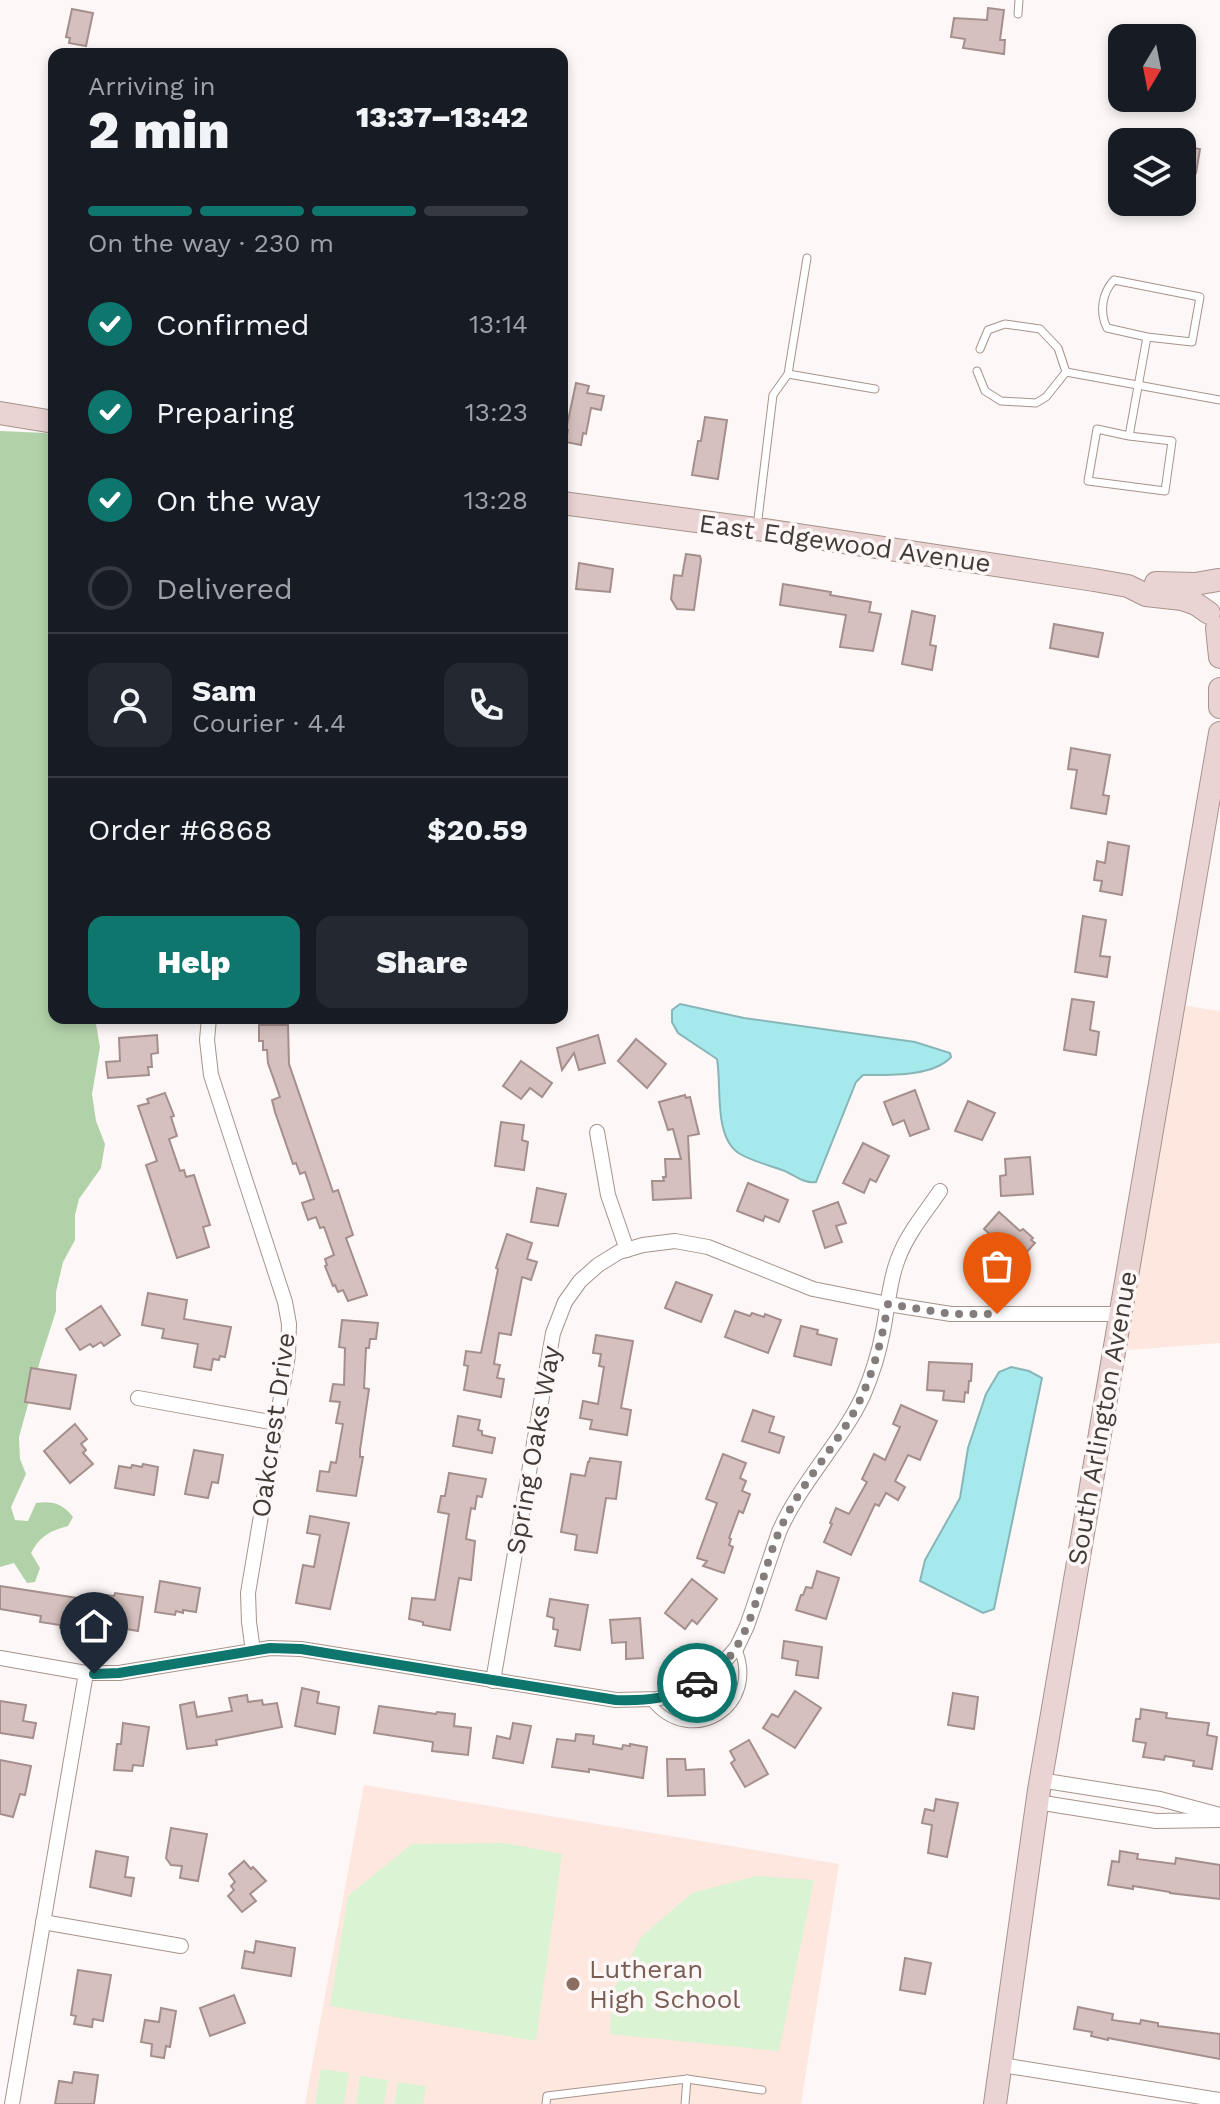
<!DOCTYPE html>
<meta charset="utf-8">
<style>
:root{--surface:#171b24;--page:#242831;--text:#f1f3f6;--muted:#9ea1a6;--line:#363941;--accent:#0f766e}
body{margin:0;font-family:"Work Sans",sans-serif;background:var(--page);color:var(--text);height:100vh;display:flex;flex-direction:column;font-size:30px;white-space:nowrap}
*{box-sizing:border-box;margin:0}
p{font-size:26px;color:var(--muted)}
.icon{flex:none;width:44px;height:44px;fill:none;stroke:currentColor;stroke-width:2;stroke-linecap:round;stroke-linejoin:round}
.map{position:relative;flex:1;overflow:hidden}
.drawer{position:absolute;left:48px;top:48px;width:520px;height:976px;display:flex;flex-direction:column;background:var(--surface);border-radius:16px;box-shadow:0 4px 12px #0003}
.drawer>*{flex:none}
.needle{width:52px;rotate:190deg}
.tools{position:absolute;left:1108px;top:24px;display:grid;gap:16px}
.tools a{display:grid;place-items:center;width:88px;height:88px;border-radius:16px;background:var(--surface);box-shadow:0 4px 12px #0003;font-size:40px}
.pin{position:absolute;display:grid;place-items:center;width:68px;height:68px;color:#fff;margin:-82px -34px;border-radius:50% 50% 50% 0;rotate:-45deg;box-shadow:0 0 8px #0007}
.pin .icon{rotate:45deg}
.courier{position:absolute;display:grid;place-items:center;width:80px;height:80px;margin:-40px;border:6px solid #0f766e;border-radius:50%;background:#fff;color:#222;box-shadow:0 2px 10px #0007}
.headline em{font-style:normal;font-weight:800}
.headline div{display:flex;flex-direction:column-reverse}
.headline{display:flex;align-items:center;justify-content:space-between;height:136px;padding:0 40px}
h1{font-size:52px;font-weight:800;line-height:60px}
.bar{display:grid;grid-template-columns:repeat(4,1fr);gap:12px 8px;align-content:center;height:96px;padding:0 40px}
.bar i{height:10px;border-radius:6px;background:var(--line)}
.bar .active{background:var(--accent)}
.bar p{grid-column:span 4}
.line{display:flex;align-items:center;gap:20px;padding:0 40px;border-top:2px solid var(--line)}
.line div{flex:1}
.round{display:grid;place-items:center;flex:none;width:84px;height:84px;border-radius:16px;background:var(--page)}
ol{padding:0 40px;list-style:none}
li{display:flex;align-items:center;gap:24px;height:88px}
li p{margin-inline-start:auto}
li .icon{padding:8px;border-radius:50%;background:var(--accent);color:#fff;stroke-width:4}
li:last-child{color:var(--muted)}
li i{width:44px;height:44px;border:4px solid var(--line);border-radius:50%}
.cta{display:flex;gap:16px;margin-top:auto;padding:16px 40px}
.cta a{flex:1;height:92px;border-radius:16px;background:var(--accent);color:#fff;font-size:32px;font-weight:800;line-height:92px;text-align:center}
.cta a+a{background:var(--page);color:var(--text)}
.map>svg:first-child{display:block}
.built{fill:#fee7de}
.green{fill:#d9f3d3}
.forest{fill:#b1d2a9}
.water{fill:#a6e9ed;stroke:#88b5b7;stroke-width:2}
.building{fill:#d5c0bd;stroke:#a48f8d;stroke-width:2}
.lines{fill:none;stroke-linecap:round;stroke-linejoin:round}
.service-casing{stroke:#a6938c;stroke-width:9}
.minor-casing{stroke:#a6938c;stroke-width:16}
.secondary-casing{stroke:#a6938c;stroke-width:24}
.service{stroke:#fff;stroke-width:7}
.minor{stroke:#fff;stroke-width:14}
.secondary{stroke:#ead4d3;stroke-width:22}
.done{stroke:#847d7b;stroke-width:8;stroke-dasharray:0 14.4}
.route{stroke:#0f766e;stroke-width:10}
.education-dot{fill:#8d6e63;stroke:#fdf8f7;stroke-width:3}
.labels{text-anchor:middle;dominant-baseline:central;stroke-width:7;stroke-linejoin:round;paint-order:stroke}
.street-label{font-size:26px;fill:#433b38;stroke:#fdf8f7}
.education-label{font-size:26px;fill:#785e54;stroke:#fdf8f7;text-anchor:start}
</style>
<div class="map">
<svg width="1220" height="2104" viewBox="0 0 1220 2104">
<rect width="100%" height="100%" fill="#fdf8f7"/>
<!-- built -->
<g class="built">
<polygon points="1173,1004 1220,1011 1220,1343 1114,1351"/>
<polygon points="364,1785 839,1864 801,2104 305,2104"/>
</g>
<!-- green -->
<g class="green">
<polygon points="506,1843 562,1854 536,2041 330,2006 348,1896 412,1844"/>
<polygon points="757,1876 814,1880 779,2051 610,2034 612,1993 641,1937 692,1893"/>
<polygon points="321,2069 349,2073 344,2104 315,2104"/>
<polygon points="360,2076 388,2080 384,2104 356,2104"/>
<polygon points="398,2082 426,2086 423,2104 394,2104"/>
</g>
<!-- forest -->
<path class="forest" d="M0,431L46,433L54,437V1018H95L100,1047L92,1094L96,1121L105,1144L101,1168L79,1199L75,1215V1240L63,1262L56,1292V1311L40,1361L19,1437L20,1459L26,1474L11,1507L15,1520L28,1521L36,1503C53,1501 62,1503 73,1517L68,1526C51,1530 39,1537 31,1553L40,1568L35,1582L27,1583L14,1563L0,1567Z"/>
<!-- water -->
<g class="water">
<path d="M680,1004L744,1018L915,1042L950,1053L951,1057C933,1077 888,1075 863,1075L856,1082L816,1182C803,1184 794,1174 782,1170C768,1165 752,1161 740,1154C713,1138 722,1086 717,1059L678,1033L672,1022V1010Z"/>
<polygon points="1011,1367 1029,1371 1042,1378 994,1609 983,1613 920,1581 925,1560 960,1498 968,1448 986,1394 999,1372"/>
</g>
<!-- building -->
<g class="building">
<polygon points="988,8 1004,10 1000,40 1005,40 1004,54 963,48 965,39 951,37 954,18 987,20"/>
<polygon points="72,9 93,13 86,46 69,43 70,38 66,37"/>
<polygon points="1182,146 1200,149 1196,173 1182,171"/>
<polygon points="576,383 589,386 587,393 604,396 601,410 591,408 586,434 583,433 581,445 566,442 568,430 566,430"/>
<polygon points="705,417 727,420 718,479 692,475 698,441 701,441"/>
<polygon points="686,554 700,556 701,560 694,610 677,609 671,599 674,575 682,576"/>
<polygon points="579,563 613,569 610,592 576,589"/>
<polygon points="783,584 831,592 830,595 871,602 869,612 881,614 873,651 840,647 846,615 780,605"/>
<polygon points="912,611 935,616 930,645 936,646 932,670 902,664"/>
<polygon points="1054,624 1103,633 1098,657 1050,648"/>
<polygon points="1071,748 1110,755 1103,795 1109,796 1106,814 1071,808 1077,770 1068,769"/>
<polygon points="1108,842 1129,846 1122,895 1100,891 1102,881 1094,880 1097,861 1105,863"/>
<polygon points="1083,916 1106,920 1100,956 1110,957 1107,977 1075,972"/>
<polygon points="1072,999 1094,1002 1090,1030 1099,1032 1096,1055 1064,1050"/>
<polygon points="259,1025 288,1025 289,1064 333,1192 338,1190 353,1235 346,1238 367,1295 348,1301 343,1290 338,1292 335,1285 333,1286 325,1266 327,1265 325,1259 334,1255 324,1227 320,1228 316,1217 308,1220 302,1203 314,1199 305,1172 300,1174 296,1163 293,1164 275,1112 272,1100 280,1097 268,1063 267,1050 263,1050 263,1041 259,1041"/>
<polygon points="157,1035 158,1053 151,1054 152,1067 148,1067 149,1075 108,1078 106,1062 120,1061 119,1038"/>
<polygon points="598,1035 605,1063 579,1070 574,1053 562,1070 557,1048"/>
<polygon points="636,1039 666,1064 647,1088 618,1061"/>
<polygon points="521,1061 552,1083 542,1097 530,1088 521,1099 503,1086"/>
<polygon points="915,1090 929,1129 910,1136 904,1120 893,1125 884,1102"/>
<polygon points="165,1093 174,1116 171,1117 177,1136 169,1139 180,1171 184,1170 186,1177 194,1175 210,1225 203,1227 209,1247 177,1258 146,1165 157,1161 138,1106 149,1103 147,1099"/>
<polygon points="685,1095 686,1098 690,1097 699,1134 688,1136 691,1198 653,1200 652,1181 664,1181 663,1177 666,1177 665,1159 681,1159 673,1129 668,1130 659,1102"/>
<polygon points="968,1101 995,1113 982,1140 955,1131"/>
<polygon points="501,1122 524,1125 522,1140 528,1142 524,1170 495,1166"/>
<polygon points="863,1143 889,1156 876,1182 870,1179 864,1193 843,1183"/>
<polygon points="1030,1157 1033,1194 1001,1196 1000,1176 1006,1175 1005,1159"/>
<polygon points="748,1183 788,1200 779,1222 765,1216 763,1221 737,1211"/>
<polygon points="537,1188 566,1194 558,1226 531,1222"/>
<polygon points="838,1202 846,1223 836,1226 842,1242 825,1248 813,1211"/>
<polygon points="999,1212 1020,1231 1023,1229 1033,1238 1031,1240 1035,1243 1015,1265 992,1244 996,1240 984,1229"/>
<polygon points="507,1234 532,1243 527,1259 537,1262 531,1280 522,1277 511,1335 499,1333 494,1364 500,1365 497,1378 504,1379 501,1397 464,1390 468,1366 464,1365 466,1351 481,1353 498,1269 496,1268"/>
<polygon points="676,1282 712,1295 701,1322 665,1308"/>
<polygon points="148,1293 187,1300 184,1319 231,1327 225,1357 220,1356 219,1360 213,1359 211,1370 194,1367 198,1344 162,1338 164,1329 142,1325"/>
<polygon points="101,1306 120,1335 104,1346 101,1342 93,1347 90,1344 80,1350 66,1329"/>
<polygon points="735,1311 750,1316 752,1313 764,1317 765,1314 781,1320 768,1353 725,1337"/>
<polygon points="342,1320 378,1323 376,1339 370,1339 369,1348 366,1348 364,1388 369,1389 360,1450 360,1457 363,1457 356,1496 317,1491 320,1471 329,1472 331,1462 336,1463 343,1424 336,1423 340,1402 330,1401 333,1384 344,1385 345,1348 339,1347"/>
<polygon points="801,1326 818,1330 817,1334 837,1339 831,1365 794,1356"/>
<polygon points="596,1335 633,1341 621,1408 631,1410 627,1435 590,1429 592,1420 580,1418 583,1401 598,1404 604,1367 599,1366 601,1354 593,1353"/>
<polygon points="929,1362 972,1364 971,1381 969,1381 968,1393 965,1392 964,1402 943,1400 944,1391 927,1390"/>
<polygon points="31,1368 76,1375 70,1409 25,1402"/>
<polygon points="901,1405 937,1421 920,1460 908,1455 895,1481 905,1487 898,1500 886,1493 879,1506 875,1504 851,1555 824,1542 832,1524 830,1523 836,1508 849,1514 867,1482 862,1479 874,1454 885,1460 900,1427 893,1424"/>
<polygon points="753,1410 774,1417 769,1432 784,1437 779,1453 742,1441"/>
<polygon points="458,1416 480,1420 478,1430 482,1431 482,1435 495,1438 492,1453 453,1446"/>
<polygon points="75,1424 87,1439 81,1444 86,1450 83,1453 93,1464 70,1483 44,1451"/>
<polygon points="194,1450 223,1455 218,1483 212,1482 208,1498 185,1494"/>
<polygon points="723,1454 746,1463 740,1478 746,1481 742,1491 750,1494 743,1513 739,1511 729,1538 731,1539 729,1545 733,1547 724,1573 703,1566 707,1561 697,1558 717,1503 706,1499"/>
<polygon points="590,1458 621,1462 616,1499 606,1498 597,1553 575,1550 577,1535 561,1532 571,1474 585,1476 588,1462 589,1462"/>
<polygon points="143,1464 158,1467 154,1495 115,1488 119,1466 131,1468 132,1465 142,1467"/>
<polygon points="449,1473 486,1479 482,1497 477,1496 475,1509 471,1508 466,1539 475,1541 471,1580 459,1578 450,1630 423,1625 423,1622 409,1619 412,1598 435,1600 449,1514 438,1512 441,1496 445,1496"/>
<polygon points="310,1516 349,1523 330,1609 296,1603 303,1565 314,1567 320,1535 307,1533"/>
<polygon points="817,1571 839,1578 826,1619 796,1610 801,1595 803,1595 806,1587 812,1588"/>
<polygon points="692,1579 717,1599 697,1624 692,1620 685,1629 665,1613"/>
<polygon points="160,1581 200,1588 196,1612 183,1610 183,1613 176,1611 175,1615 155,1612"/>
<polygon points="0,1586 97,1601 98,1594 114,1596 115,1593 143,1597 138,1631 110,1626 111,1619 80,1614 77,1631 60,1628 60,1625 40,1622 41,1616 0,1609"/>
<polygon points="550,1599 588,1605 580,1650 555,1646 558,1630 553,1629 554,1618 547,1616"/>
<polygon points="640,1618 643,1658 626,1659 626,1642 612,1643 610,1620"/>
<polygon points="784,1641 822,1647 818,1678 796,1675 798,1661 782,1658"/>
<polygon points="302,1688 319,1692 317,1703 339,1707 335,1734 295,1726"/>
<polygon points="795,1691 821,1708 795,1748 763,1728 772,1714 778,1717"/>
<polygon points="953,1693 978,1697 974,1729 948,1725"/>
<polygon points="247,1695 248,1702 262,1700 263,1705 277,1703 282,1727 216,1740 217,1745 187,1749 180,1705 194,1702 197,1717 232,1711 229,1698"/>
<polygon points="0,1701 26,1705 23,1721 36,1723 33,1738 0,1733"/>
<polygon points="379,1706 436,1714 437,1712 455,1714 454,1726 471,1728 468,1755 432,1751 433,1742 374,1733"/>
<polygon points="1141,1709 1167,1713 1166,1718 1209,1723 1207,1735 1217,1737 1212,1769 1193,1766 1194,1761 1165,1756 1164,1760 1143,1757 1146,1743 1133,1741 1136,1719 1140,1719"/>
<polygon points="123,1723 149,1727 143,1766 133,1765 132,1771 114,1770 117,1744 121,1744"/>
<polygon points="513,1723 531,1726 523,1763 493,1758 497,1736 510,1739"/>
<polygon points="576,1734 594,1736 593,1744 622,1749 623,1745 630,1746 630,1744 647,1747 643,1778 589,1769 589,1772 552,1767 557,1739 575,1741"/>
<polygon points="749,1740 768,1774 745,1787 731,1763 735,1760 730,1751"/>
<polygon points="667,1759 685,1759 686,1770 704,1769 705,1795 668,1796"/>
<polygon points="0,1760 31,1766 25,1795 20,1794 13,1817 0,1814"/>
<polygon points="936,1799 958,1803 947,1857 928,1853 932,1825 922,1823 925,1809 934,1811"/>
<polygon points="171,1828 207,1834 198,1881 180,1878 182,1866 171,1865 166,1858"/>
<polygon points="96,1851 128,1857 125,1877 134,1878 131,1896 90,1887"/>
<polygon points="1120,1851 1138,1854 1137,1859 1175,1864 1176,1858 1220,1865 1220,1899 1170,1893 1170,1892 1133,1886 1133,1889 1108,1885 1112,1861 1119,1862"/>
<polygon points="244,1861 251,1869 253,1867 266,1881 250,1894 256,1901 242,1912 228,1896 234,1890 231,1886 235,1882 229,1874"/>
<polygon points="256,1941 295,1948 291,1976 242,1968 245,1951 254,1953"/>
<polygon points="905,1958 931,1963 925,1994 900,1990"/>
<polygon points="78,1970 111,1975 103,2021 93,2019 92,2027 74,2024 76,2016 71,2015"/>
<polygon points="234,1995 245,2023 210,2036 200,2008"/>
<polygon points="1078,2007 1113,2014 1112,2020 1140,2024 1141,2020 1158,2023 1158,2026 1220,2034 1220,2059 1108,2038 1108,2040 1091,2036 1092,2032 1074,2029"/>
<polygon points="161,2008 176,2011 170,2047 166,2046 164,2058 151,2056 152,2044 141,2042 145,2020 159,2022"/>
<polygon points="74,2072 98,2075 94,2104 55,2104 59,2081 72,2083"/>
</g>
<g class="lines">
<defs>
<g id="service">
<polyline points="1018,14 1019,0"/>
<polyline points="980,349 988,330 1005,324 1040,329 1058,348 1066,372"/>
<polyline points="977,371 985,391 1001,401 1036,403 1046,397 1066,372"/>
<polyline points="1066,372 1220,400"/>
<polyline points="788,374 875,389"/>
<path d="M1129,436L1172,441L1165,491L1088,481L1097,429L1129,436L1147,337L1192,342L1200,297L1114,280C1102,293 1099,312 1107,328L1147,337"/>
<polyline points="757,527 773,395 788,374 807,258"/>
<path d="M650,1701C691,1753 764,1708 737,1647"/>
<polyline points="687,2079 762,2090"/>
<polyline points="546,2104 547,2096 687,2079 685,2104"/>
</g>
<g id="minor">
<polyline points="209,1018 207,1040 211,1075 285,1302 289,1324 288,1355 248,1593 249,1622 253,1651"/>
<polyline points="597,1132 608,1195 627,1250"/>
<polyline points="138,1398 276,1423"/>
<path d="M0,1658L86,1673H119L270,1648L301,1649L616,1700L656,1699L674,1695L705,1679L724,1662L737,1647L747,1626L779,1532C800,1483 840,1444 863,1396C872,1375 879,1353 883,1331C888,1307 889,1281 898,1259C907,1234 925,1213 940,1191"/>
<polyline points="493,1681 553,1333 565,1302 580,1281 598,1265 619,1252 643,1245 675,1241 708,1247 813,1289 888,1304 951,1314 1120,1314"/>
<polyline points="1040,1780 1160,1799 1220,1815"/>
<polyline points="1037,1802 1156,1821 1220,1820"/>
<polyline points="43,1922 181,1946"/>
<polyline points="1002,2065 1220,2100"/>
<polyline points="12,2104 86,1673"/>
</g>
<g id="secondary">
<polyline points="0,413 54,422"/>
<polyline points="562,503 764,530 1094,580 1128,586 1146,595 1182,599 1196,604 1209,613"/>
<polyline points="1156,583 1195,584 1218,580"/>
<polyline points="1217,628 1220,657"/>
<polyline points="1220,689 1220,707"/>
<polyline points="995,2104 1039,1790 1220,733"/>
</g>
</defs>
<!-- service casing -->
<use href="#service" class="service-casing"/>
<!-- minor casing -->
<use href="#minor" class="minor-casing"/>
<!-- secondary casing -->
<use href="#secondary" class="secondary-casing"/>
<!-- service -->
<use href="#service" class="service"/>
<!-- minor -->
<use href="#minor" class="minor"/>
<!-- secondary -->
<use href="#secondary" class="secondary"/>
</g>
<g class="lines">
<!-- done -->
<path class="done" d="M697,1683C711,1674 729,1661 737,1646C760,1607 764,1561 784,1521C802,1484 829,1454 850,1419C871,1383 881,1345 888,1304L951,1314H997"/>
<!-- route -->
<path class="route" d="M94,1674L119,1673L270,1648L301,1649L616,1700C645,1701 672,1699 697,1683"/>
</g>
<!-- markers -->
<circle class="education-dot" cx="573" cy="1984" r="8"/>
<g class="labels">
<!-- street labels -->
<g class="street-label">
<text transform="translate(845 543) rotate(8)">East Edgewood Avenue</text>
<text transform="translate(1102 1418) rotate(-80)">South Arlington Avenue</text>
<text transform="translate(273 1425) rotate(-82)">Oakcrest Drive</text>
<text transform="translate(533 1450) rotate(-80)">Spring Oaks Way</text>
</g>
<!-- education labels -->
<g class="education-label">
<text x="589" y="1969">Lutheran<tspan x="589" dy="30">High School</tspan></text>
</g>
</g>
</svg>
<div class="tools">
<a><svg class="needle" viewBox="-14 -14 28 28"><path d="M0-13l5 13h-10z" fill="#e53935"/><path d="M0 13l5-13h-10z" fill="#9ea1a6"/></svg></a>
<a><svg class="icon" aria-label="layers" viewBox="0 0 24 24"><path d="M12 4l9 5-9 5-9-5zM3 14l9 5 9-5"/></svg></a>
</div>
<div class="pin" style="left:997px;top:1314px;background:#ea580c"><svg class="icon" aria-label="bag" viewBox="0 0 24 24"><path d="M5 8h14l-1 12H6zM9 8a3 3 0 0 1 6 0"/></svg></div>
<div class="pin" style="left:94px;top:1674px;background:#1f2937"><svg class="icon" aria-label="home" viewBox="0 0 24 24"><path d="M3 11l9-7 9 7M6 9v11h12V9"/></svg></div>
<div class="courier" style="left:697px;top:1683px"><svg class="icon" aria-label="car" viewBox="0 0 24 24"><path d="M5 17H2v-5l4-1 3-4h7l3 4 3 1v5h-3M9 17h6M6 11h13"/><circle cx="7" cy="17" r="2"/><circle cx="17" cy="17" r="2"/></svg></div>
<section class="drawer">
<div class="headline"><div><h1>2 min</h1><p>Arriving in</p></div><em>13:37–13:42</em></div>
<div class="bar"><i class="active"></i><i class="active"></i><i class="active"></i><i></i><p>On the way · 230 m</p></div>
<ol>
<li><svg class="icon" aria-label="check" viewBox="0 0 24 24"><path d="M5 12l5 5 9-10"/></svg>Confirmed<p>13:14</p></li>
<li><svg class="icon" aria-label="check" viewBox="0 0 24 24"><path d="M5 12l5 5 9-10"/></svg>Preparing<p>13:23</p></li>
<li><svg class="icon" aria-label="check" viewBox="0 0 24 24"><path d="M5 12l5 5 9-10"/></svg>On the way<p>13:28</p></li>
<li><i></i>Delivered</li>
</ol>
<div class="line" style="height:144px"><a class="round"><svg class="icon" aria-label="person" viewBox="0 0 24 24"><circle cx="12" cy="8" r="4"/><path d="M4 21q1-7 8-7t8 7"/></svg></a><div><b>Sam</b><p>Courier · 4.4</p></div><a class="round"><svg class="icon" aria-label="phone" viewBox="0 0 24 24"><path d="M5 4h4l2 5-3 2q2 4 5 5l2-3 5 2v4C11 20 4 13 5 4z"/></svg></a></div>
<div class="line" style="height:104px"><div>Order #6868</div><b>$20.59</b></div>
<div class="cta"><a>Help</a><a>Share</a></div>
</section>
</div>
